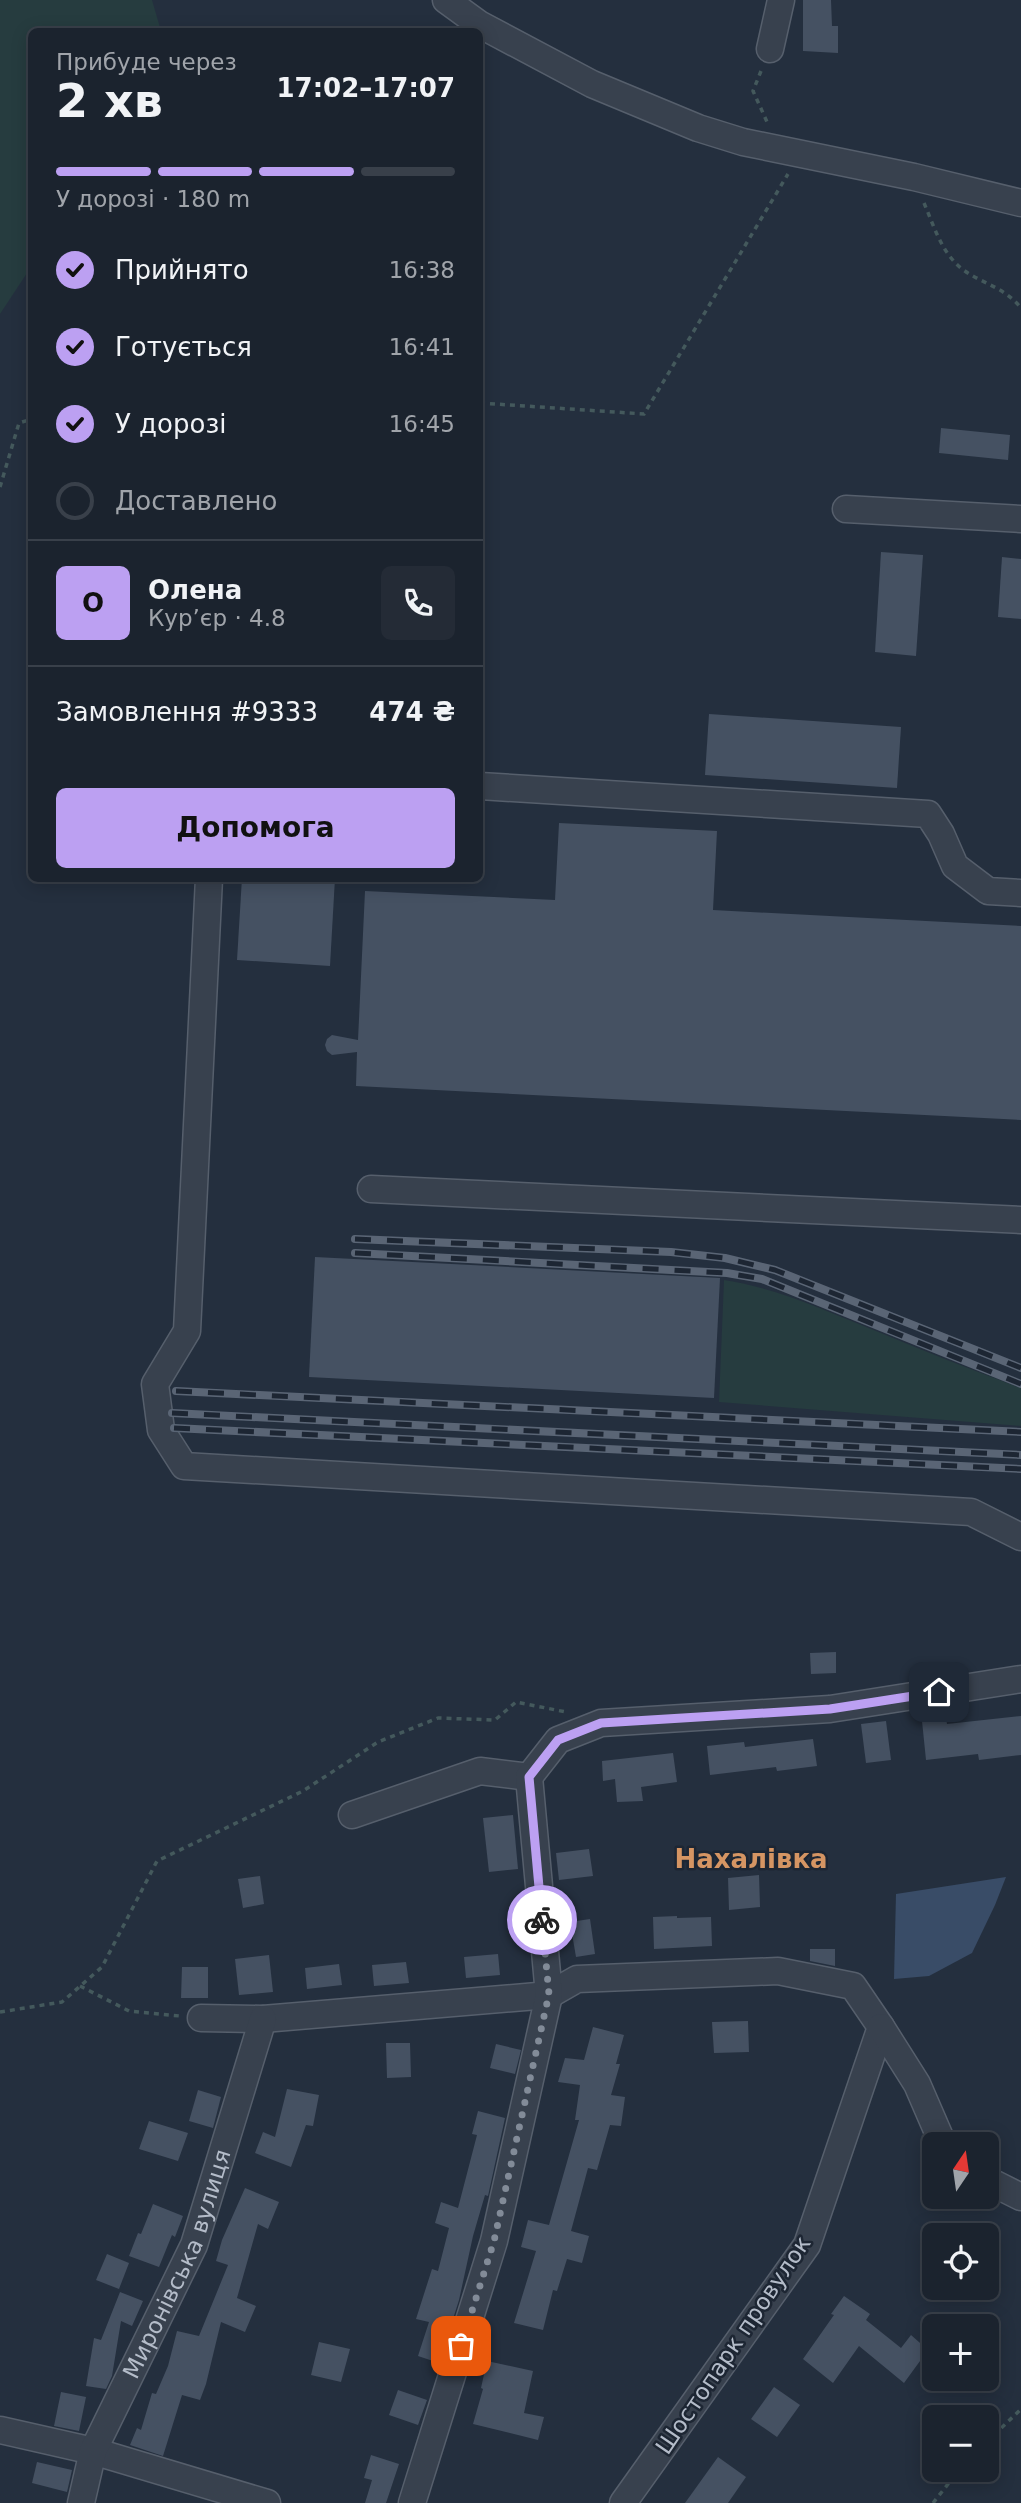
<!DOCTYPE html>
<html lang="uk">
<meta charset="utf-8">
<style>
:root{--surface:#1b232e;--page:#242b36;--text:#f1f3f6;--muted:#a0a4aa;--line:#39404a;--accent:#bca0f2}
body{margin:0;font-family:"DejaVu Sans",sans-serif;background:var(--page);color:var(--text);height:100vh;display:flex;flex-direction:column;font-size:26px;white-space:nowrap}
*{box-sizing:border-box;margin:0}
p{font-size:23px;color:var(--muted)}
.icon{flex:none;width:38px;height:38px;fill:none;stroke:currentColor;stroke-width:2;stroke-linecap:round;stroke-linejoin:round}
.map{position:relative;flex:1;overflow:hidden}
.side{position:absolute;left:28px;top:28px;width:455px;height:854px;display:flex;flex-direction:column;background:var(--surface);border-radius:10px;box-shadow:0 4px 18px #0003,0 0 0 2px var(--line)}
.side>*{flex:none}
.needle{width:46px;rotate:13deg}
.buttons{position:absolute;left:922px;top:2132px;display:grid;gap:14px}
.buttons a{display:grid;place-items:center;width:77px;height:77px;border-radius:10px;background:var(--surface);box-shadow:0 4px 18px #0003,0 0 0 2px var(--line);font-size:35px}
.pin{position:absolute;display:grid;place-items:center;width:60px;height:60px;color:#fff;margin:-30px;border-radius:14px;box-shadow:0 4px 10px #0006}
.courier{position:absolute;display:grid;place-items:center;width:70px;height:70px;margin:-35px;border:5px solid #bca0f2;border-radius:50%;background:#fff;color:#222;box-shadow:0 2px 9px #0007}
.overview em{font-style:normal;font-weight:800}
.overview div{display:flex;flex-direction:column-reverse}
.overview{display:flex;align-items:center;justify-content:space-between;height:119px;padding:0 28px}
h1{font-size:46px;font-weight:800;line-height:52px}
.bar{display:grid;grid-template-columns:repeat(4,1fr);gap:10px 7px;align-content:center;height:84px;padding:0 28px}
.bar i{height:9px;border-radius:5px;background:var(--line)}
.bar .on{background:var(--accent)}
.bar p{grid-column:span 4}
.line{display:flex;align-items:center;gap:18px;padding:0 28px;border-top:2px solid var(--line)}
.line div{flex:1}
.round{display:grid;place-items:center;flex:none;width:74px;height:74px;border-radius:10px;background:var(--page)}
ol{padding:0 28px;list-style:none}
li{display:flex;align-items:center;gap:21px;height:77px}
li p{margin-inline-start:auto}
li .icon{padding:7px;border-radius:50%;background:var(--accent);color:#111;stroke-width:4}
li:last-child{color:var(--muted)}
li i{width:38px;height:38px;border:4px solid var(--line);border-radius:50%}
.cta{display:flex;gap:14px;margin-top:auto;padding:14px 28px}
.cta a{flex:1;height:80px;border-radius:10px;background:var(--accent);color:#111;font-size:28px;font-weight:800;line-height:80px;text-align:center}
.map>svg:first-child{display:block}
.green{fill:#263c3f}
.water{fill:#394c67}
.building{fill:#455162}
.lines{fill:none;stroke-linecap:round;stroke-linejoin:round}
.minor-casing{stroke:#565f6c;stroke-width:29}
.path{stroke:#44595c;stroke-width:3.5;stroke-dasharray:5 5;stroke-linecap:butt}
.minor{stroke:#38414e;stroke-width:26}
.rail-casing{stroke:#5a6575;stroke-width:8}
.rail{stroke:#1d2633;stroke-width:5;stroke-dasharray:16;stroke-linecap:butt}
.done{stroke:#828b98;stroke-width:7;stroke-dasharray:0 12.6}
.route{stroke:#bca0f2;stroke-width:9}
.labels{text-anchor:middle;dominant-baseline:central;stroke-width:5;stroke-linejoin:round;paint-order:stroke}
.street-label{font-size:23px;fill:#b4bcc9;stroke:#1d2633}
.quarter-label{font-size:26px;font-weight:bold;fill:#d59563;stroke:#1d2633}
</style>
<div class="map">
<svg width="1021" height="2503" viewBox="0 0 1021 2503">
<rect width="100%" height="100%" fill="#242f3e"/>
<!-- green -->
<g class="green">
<polygon points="0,0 152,0 161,31 32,32 31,267 0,314"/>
<path d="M724,1280C777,1288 826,1311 876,1331C924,1351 972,1370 1021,1388V1426L719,1402Z"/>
</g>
<!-- water -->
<polygon class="water" points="1006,1877 995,1905 972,1953 929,1976 894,1979 896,1894"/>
<!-- building -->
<g class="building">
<polygon points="803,0 831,0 832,26 838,26 838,53 803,51"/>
<polygon points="941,428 1010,435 1008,460 939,453"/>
<polygon points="881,552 923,555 916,656 875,652"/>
<polygon points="1002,557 1021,559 1021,619 998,617"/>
<polygon points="709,714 901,727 897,788 705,775"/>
<polygon points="559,823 717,831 713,910 1021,926 1021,1120 356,1086 357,1052 332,1055 327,1051 325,1045 327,1039 332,1035 358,1040 365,891 555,900"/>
<polygon points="242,878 335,878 330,966 237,960"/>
<polygon points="315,1257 720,1278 714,1398 309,1377"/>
<polygon points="836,1652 836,1673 811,1674 810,1653"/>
<polygon points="1021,1716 1021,1755 979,1760 978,1754 926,1760 922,1721 946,1718 947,1724"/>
<polygon points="886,1721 891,1760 866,1763 861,1724"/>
<polygon points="813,1739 817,1766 777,1771 776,1767 710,1775 707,1746 744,1742 745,1747"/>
<polygon points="673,1753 677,1782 641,1787 643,1801 617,1802 615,1779 603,1781 602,1761"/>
<polygon points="513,1815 518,1869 489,1872 483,1818"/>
<polygon points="589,1849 593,1876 559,1880 556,1853"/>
<polygon points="759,1875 760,1907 729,1910 728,1878"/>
<polygon points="260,1876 264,1904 243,1908 238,1879"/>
<polygon points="677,1916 677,1918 711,1917 712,1946 654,1949 653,1917"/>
<polygon points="590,1919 595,1954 576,1957 570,1922"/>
<polygon points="810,1949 835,1949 835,1966 810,1961"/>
<polygon points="498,1954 500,1975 466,1978 464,1957"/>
<polygon points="269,1955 273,1992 239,1995 235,1959"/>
<polygon points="406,1962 409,1983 374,1986 372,1965"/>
<polygon points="339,1964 342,1985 307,1989 305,1968"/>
<polygon points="182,1967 208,1967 208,1998 181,1998"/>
<polygon points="748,2021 749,2052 714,2053 712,2022"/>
<polygon points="593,2027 624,2035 616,2064 620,2064 611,2095 625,2097 621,2126 610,2125 597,2170 588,2168 571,2231 589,2236 582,2263 567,2259 557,2291 553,2290 543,2330 514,2323 536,2251 521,2247 528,2220 549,2225 579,2120 575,2120 580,2085 558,2082 565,2058 584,2060"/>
<polygon points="386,2043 410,2043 411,2077 387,2078"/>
<polygon points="496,2044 521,2050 515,2074 490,2068"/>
<polygon points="287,2089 319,2095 313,2126 306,2125 291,2167 255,2153 263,2132 275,2137"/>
<polygon points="198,2090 221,2097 213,2128 189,2121"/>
<polygon points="478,2111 505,2118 488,2196 485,2195 473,2236 459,2300 439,2363 418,2356 429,2322 416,2319 432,2269 438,2271 449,2228 435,2223 441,2202 458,2208 477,2135 472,2134"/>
<polygon points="149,2121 188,2133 178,2161 139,2149"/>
<polygon points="245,2188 279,2202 268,2229 258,2224 237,2298 256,2306 245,2332 221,2322 206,2384 200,2400 182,2395 163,2456 130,2445 137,2428 141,2430 152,2393 156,2394 168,2366 177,2331 199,2336 228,2265 216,2261 222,2240"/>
<polygon points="153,2204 183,2216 175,2237 172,2235 159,2267 129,2256 138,2233 141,2234"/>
<polygon points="107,2254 129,2263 119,2289 96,2280"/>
<polygon points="120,2292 143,2301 132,2326 121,2321 112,2376 106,2389 86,2386 94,2338 101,2340"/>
<polygon points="844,2296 870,2314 866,2320 901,2348 911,2335 928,2350 904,2383 859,2346 833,2383 803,2359 834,2315 831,2314"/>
<polygon points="319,2342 350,2349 341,2382 311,2375"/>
<polygon points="487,2361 533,2371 524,2413 544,2417 538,2440 473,2424 483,2389 481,2388"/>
<polygon points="774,2387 800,2405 777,2437 751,2419"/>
<polygon points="398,2390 427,2400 418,2425 389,2415"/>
<polygon points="61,2392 86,2397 79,2431 54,2426"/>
<polygon points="371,2455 399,2464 386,2503 365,2503 372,2480 364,2478"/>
<polygon points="718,2457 746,2477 728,2503 685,2503"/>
<polygon points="37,2462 72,2470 67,2492 32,2483"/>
</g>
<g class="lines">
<defs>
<g id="minor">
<polyline points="446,0 479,24 592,84 698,128 743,142 914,177 1021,203"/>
<polyline points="770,49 781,0"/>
<polyline points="846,509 1021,519"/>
<polyline points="480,786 928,814 941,834 955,866 988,891 1021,893"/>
<polyline points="209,878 187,1331 155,1384 161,1430 184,1466 971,1512 1021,1537"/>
<polyline points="371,1189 1021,1220"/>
<polyline points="352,1815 480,1771 529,1777 558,1740 601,1723 830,1709 1021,1679"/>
<polyline points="201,2018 263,2019 549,1995 577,1979 778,1971 853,1986 881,2027 807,2245 623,2503"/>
<polyline points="881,2027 917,2084 943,2144"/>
<polyline points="987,2180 1021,2197"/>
<polyline points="0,2430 93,2451 267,2503"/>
<path id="s1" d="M81,2503L93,2451L194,2245L263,2019"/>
<polyline points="412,2503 494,2241 549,1995 529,1777"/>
</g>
</defs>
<!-- minor casing -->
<use href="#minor" class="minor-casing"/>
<!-- path -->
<g class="path">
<polyline points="761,71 753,91 768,124"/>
<path d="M924,203C934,226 941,252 962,269C982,284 1003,286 1021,308"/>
<polyline points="480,403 644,414 788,174"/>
<polyline points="0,487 19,423 32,419"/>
<polyline points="80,1986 129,2011 180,2016"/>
<polyline points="0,2012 62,2002 102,1967 157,1861 303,1791 378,1742 438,1718 495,1720 516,1702 566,1712"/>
<polyline points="987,2442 1021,2409"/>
<polyline points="933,2503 960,2469"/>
</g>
<!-- minor -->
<use href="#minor" class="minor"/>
<defs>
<g id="rail">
<polyline points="355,1239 671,1252 725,1258 775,1270 1021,1368"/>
<polyline points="355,1253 727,1273 762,1279 1021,1384"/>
<polyline points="176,1391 1021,1432"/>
<polyline points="172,1413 1021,1455"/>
<polyline points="174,1428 1021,1469"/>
</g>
</defs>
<!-- rail casing -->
<use href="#rail" class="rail-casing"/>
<!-- rail -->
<use href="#rail" class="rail"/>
</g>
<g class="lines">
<!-- done -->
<polyline class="done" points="461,2346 494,2241 549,1994 542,1920"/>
<!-- route -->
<polyline class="route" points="542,1920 529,1777 558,1740 601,1723 830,1709 939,1692"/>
</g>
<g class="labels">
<!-- street labels -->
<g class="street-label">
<text stroke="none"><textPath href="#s1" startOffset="259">Миронівська вулиця</textPath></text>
<text transform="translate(733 2345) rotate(-56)">Шостопарк провулок</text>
</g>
<!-- quarter labels -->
<g class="quarter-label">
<text x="751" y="1859">Нахалівка</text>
</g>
</g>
</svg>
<div class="buttons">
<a><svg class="needle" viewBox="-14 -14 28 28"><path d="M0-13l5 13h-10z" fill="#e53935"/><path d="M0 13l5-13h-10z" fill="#a0a4aa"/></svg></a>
<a><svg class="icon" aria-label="locate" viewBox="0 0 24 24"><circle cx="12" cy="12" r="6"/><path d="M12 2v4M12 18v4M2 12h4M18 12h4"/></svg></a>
<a>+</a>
<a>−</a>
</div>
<div class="pin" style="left:461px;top:2346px;background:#ea580c"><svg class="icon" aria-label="bag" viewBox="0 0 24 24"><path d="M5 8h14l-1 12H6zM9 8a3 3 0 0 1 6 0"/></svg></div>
<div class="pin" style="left:939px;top:1692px;background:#1f2937"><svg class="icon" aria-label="home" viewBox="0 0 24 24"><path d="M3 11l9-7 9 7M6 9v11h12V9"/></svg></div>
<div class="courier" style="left:542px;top:1920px"><svg class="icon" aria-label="bike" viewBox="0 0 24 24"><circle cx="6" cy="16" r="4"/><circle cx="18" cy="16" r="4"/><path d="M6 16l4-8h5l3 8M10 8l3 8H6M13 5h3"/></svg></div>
<section class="side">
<div class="overview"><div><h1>2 хв</h1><p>Прибуде через</p></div><em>17:02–17:07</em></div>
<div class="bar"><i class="on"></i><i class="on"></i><i class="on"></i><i></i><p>У дорозі · 180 m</p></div>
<ol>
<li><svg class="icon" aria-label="check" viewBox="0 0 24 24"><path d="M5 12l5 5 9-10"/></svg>Прийнято<p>16:38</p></li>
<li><svg class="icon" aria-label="check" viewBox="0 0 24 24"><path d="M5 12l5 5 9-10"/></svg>Готується<p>16:41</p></li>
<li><svg class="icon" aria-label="check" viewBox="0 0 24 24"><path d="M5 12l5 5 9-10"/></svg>У дорозі<p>16:45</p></li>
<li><i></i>Доставлено</li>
</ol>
<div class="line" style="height:126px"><b class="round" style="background:var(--accent);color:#111">О</b><div><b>Олена</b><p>Кур’єр · 4.8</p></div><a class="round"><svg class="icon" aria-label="phone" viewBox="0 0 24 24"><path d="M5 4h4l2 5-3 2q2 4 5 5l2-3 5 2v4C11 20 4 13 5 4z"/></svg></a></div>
<div class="line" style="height:91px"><div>Замовлення #9333</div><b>474 ₴</b></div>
<div class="cta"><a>Допомога</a></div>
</section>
</div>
